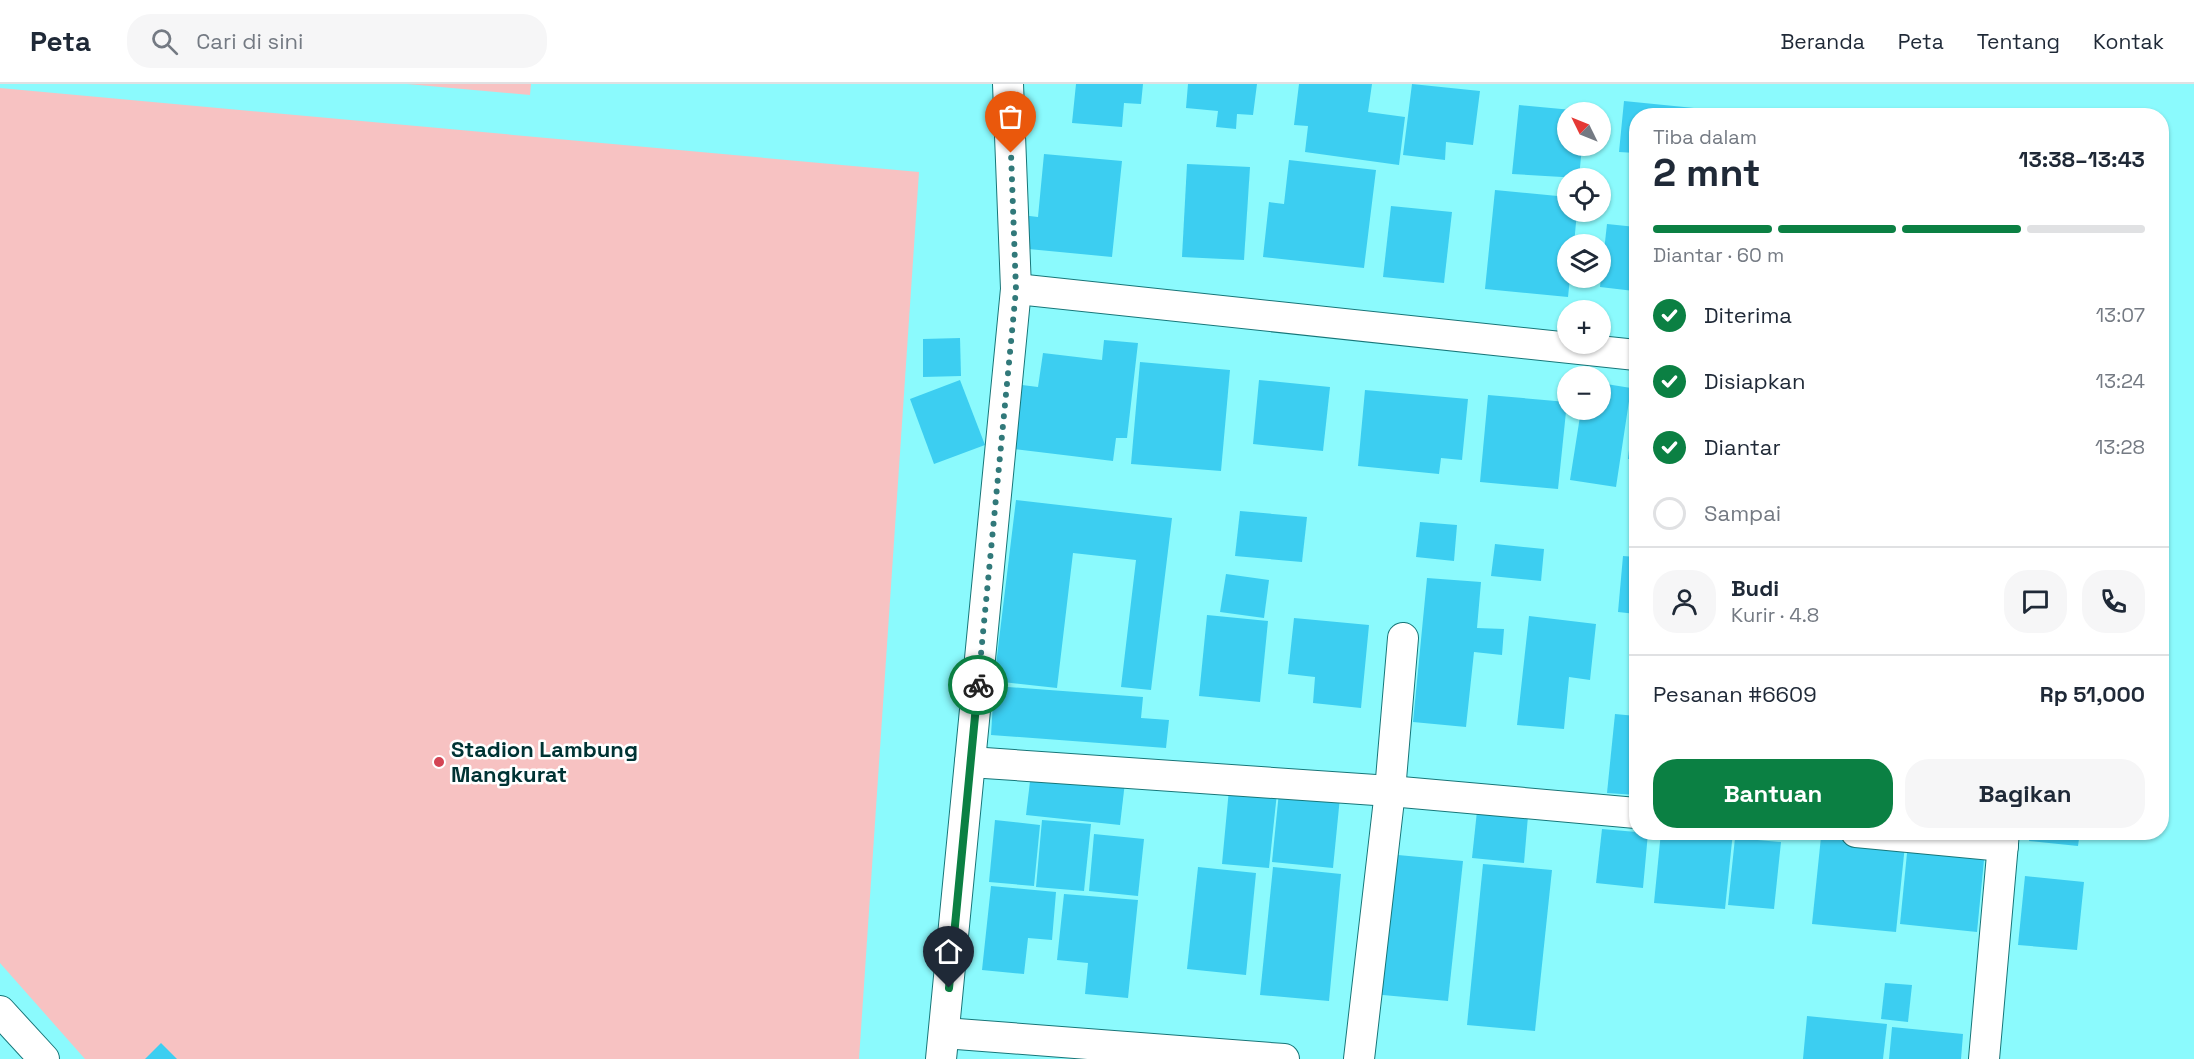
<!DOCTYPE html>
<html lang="id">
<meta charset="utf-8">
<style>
:root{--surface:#fff;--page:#f6f6f7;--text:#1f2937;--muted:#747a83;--line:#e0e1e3;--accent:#0b8043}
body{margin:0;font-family:"Space Grotesk",sans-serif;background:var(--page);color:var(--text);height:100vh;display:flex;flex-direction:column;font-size:22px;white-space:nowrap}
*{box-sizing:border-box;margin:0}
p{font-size:20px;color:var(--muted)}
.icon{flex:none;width:33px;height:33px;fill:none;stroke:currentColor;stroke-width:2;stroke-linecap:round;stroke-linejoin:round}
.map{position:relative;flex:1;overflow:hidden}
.sheet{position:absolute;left:1629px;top:24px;width:540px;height:732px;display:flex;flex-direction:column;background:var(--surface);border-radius:24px;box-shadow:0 2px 4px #0004}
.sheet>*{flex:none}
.needle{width:39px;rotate:313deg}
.controls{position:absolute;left:1557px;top:18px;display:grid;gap:12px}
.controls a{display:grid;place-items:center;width:54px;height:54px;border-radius:50%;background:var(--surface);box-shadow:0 2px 4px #0004;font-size:30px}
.pin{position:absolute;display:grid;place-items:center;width:51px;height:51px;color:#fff;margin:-62px -26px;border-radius:50% 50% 50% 0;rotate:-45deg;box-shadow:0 0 6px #0007}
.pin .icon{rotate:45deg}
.courier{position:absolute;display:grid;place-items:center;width:60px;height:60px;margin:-30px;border:4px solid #0b8043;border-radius:50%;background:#fff;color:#222;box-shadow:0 2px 8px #0007}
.head em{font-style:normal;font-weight:600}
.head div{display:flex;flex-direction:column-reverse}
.head{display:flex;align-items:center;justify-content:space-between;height:102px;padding:0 24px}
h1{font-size:39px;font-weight:600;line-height:45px}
.bar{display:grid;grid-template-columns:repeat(4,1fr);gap:9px 6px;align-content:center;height:72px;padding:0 24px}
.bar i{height:8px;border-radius:4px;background:var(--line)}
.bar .selected{background:var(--accent)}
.bar p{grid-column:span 4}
.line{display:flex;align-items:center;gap:15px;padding:0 24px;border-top:2px solid var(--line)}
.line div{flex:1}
.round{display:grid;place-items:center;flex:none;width:63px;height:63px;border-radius:24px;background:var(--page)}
ol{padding:0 24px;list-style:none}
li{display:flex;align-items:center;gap:18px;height:66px}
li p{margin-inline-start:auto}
li .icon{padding:6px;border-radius:50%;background:var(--accent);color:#fff;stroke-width:4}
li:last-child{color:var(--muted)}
li i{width:33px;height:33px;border:3px solid var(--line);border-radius:50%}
.cta{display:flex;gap:12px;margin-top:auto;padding:12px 24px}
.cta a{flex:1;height:69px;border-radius:24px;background:var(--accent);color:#fff;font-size:24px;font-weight:600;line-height:69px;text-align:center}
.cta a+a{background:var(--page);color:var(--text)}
header{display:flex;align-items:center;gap:36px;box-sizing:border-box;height:84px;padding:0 30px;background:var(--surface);border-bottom:2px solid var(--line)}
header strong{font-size:28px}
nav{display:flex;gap:33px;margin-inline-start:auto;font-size:21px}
.search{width:420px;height:54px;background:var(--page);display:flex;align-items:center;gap:15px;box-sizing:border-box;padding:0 21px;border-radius:24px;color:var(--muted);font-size:22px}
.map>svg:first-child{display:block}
.green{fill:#f7c2c2}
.building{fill:#3ccef1}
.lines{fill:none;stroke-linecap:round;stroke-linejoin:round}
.street-casing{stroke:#177679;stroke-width:32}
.street{stroke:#fff;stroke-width:30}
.done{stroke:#31797a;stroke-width:6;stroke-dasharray:0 10.8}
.route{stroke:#0b8043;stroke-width:8}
.poi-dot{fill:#d44454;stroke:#fff;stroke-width:2}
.labels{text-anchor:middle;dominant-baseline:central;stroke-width:5;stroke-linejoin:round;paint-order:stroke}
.poi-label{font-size:22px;font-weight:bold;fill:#003334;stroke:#fff;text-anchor:start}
</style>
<header>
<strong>Peta</strong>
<div class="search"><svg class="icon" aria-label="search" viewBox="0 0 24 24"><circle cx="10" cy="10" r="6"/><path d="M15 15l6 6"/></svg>Cari di sini</div>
<nav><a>Beranda</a><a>Peta</a><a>Tentang</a><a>Kontak</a></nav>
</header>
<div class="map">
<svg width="2194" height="975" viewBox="0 0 2194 975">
<rect width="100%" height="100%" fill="#8bfafd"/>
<!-- green -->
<g class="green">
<polygon points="407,0 531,0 530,11"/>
<polygon points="0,4 919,88 859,975 85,975 0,879"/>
</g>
<!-- building -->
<g class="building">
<polygon points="1076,0 1143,0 1141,20 1124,19 1122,43 1072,39"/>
<polygon points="1188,0 1257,0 1253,31 1237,30 1236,45 1216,43 1218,27 1186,24"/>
<polygon points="1299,0 1372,0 1368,28 1405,33 1399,81 1305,68 1308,42 1294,41"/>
<polygon points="1412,0 1480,7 1473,61 1446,58 1445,76 1403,71"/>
<polygon points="1624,17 1694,24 1693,32 1636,32 1636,69 1619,68"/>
<polygon points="1519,21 1583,27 1568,28 1568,62 1582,62 1579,94 1512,90"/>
<polygon points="1044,70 1122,77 1112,173 1018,164 1021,131 1038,133"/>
<polygon points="1289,76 1376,86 1364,184 1263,173 1269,118 1284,120"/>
<polygon points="1187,80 1250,83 1244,176 1182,173"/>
<polygon points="2162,82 2167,83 2163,109 2162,109"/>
<polygon points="1495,106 1568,113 1568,128 1577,128 1574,160 1568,160 1568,194 1570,194 1568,213 1485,205"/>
<polygon points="1391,122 1452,128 1444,199 1383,193"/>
<polygon points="2162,123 2168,124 2163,154 2162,154"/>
<polygon points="1607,140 1636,143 1634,207 1600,203"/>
<polygon points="960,254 961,292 923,293 923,255"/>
<polygon points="1104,256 1138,259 1127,354 1116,354 1113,377 1005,364 1013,300 1038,303 1043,269 1102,276"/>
<polygon points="1140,278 1230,286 1221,387 1131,380"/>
<polygon points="960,296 985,361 934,380 910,315"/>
<polygon points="1259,296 1330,303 1323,367 1253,360"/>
<polygon points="1600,299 1631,304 1616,403 1570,396 1581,326 1600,326"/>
<polygon points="1365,306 1468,315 1462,376 1441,374 1439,390 1358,382"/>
<polygon points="1488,311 1567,318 1558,405 1480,398"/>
<polygon points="1633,329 1636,330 1636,375 1628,375"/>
<polygon points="1016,416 1172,434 1151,606 1121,603 1136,476 1073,469 1057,604 994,597"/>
<polygon points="1240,427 1307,433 1302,478 1235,472"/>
<polygon points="1420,438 1457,441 1454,477 1416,473"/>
<polygon points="1495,460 1544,465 1541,497 1491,492"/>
<polygon points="1623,472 1636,473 1636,530 1618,528"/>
<polygon points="1226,490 1269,496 1264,534 1220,528"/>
<polygon points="1427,494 1481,498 1477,544 1504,545 1502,571 1474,568 1466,643 1413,638"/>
<polygon points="1207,531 1268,537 1260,618 1199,612"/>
<polygon points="1529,532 1596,540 1590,596 1569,593 1564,645 1517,641"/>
<polygon points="1294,534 1369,541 1361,624 1313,619 1315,593 1288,590"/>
<polygon points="994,602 1143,613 1141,634 1169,636 1166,664 991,651"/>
<polygon points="1615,630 1636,632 1636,711 1607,709"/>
<polygon points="1031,689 1125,698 1120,741 1026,731"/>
<polygon points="1229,705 1277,709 1269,784 1222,780"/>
<polygon points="1279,708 1340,713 1333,784 1272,778"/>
<polygon points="1477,727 1528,732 1524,779 1472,774"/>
<polygon points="995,736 1040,741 1034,802 989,798"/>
<polygon points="1042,736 1091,740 1084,807 1036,803"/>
<polygon points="1602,745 1648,749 1643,804 1596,799"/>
<polygon points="1661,748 1733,748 1725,825 1654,819"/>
<polygon points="2030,748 2080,748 2078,762 2029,757"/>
<polygon points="1094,750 1144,755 1138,812 1089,807"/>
<polygon points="1821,753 1905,761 1896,848 1812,840"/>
<polygon points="1735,754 1781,758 1774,825 1728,821"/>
<polygon points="1908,759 1985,766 1977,848 1900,840"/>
<polygon points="1387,770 1463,777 1448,917 1372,910"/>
<polygon points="1483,780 1552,786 1535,947 1467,941"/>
<polygon points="1198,783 1256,789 1246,891 1187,885"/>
<polygon points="1273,783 1341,790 1329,917 1260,911"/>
<polygon points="2025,792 2084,798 2077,866 2018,861"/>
<polygon points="991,802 1056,808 1052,856 1028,854 1024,890 982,886"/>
<polygon points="1064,810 1138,816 1128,914 1085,910 1088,879 1057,876"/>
<polygon points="1885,899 1912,901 1908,938 1881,935"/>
<polygon points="1807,932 1887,940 1883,975 1803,975"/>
<polygon points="1892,943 1963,950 1961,975 1889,975"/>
<polygon points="161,959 177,975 145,975"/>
</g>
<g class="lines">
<defs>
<g id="street">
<polyline points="1016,205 1636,271"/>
<polyline points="970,678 1390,707 1636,729"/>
<polyline points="1856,748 2003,762"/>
<polyline points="0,927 44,975"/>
<polyline points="944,949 1284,975"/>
<polyline points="941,975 1016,205 1008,0"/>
<polyline points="1359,975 1390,707 1403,554"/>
<polyline points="1984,975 2004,748"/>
</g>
</defs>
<!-- street casing -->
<use href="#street" class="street-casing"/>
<!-- street -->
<use href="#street" class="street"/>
</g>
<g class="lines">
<!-- done -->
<polyline class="done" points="978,601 1016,206 1011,69"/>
<!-- route -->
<polyline class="route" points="949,904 978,601"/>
</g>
<!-- markers -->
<circle class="poi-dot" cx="439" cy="678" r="6"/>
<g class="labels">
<!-- poi labels -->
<g class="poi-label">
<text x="451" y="665">Stadion Lambung<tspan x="451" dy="25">Mangkurat</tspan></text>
</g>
</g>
</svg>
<div class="controls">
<a><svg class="needle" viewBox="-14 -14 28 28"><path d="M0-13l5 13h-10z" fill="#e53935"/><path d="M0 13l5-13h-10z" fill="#747a83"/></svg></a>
<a><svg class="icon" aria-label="locate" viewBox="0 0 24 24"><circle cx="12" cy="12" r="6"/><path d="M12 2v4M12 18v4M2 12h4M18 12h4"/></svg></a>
<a><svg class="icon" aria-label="layers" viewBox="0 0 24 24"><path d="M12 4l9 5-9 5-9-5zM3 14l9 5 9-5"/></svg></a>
<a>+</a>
<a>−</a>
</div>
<div class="pin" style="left:1011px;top:69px;background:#ea580c"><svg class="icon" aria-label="bag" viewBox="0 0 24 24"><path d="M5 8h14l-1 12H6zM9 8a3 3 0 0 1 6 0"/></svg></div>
<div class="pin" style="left:949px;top:904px;background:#1f2937"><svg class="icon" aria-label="home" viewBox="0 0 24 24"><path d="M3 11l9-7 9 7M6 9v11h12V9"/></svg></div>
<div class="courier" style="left:978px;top:601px"><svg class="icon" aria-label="bike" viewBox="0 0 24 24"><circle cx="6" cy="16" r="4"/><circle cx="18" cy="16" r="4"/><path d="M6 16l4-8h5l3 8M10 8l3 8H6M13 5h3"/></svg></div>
<section class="sheet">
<div class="head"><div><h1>2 mnt</h1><p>Tiba dalam</p></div><em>13:38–13:43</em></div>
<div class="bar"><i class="selected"></i><i class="selected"></i><i class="selected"></i><i></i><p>Diantar · 60 m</p></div>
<ol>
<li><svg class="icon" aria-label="check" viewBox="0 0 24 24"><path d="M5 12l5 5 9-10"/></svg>Diterima<p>13:07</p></li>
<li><svg class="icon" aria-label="check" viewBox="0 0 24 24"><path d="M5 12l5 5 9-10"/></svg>Disiapkan<p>13:24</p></li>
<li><svg class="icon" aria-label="check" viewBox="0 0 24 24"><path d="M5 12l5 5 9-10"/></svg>Diantar<p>13:28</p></li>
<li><i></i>Sampai</li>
</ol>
<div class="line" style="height:108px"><a class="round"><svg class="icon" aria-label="person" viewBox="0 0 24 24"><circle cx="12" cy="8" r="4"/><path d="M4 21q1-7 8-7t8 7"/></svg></a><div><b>Budi</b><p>Kurir · 4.8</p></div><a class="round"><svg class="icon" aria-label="chat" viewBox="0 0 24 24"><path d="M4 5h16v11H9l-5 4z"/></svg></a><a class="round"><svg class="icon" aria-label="phone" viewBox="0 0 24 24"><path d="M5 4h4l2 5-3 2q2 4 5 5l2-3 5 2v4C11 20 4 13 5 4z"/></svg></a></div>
<div class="line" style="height:78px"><div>Pesanan #6609</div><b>Rp 51,000</b></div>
<div class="cta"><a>Bantuan</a><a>Bagikan</a></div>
</section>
</div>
